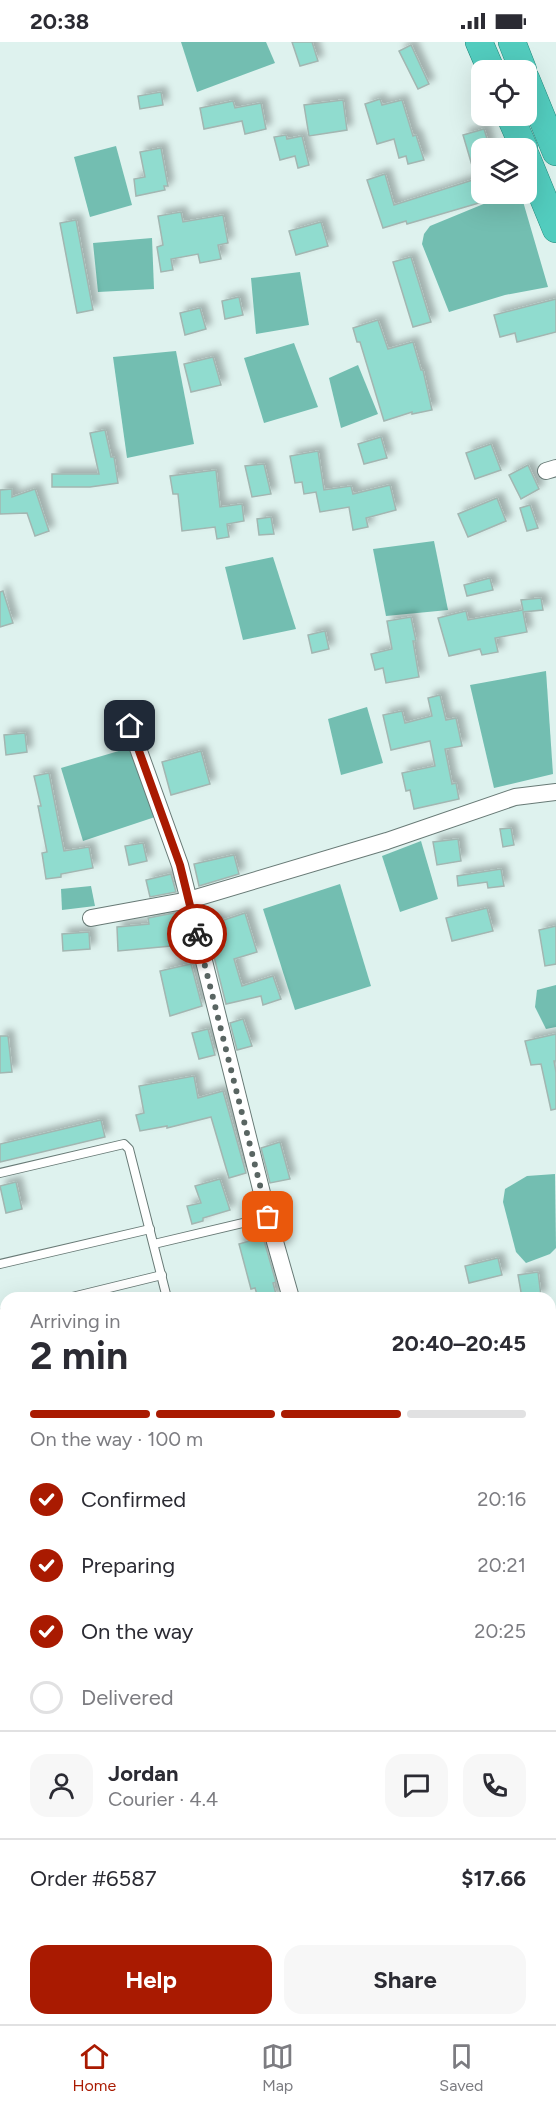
<!DOCTYPE html>
<meta charset="utf-8">
<style>
:root{--surface:#fff;--page:#f7f7f7;--text:#2b2b33;--muted:#7c7c81;--line:#e1e1e2;--accent:#a91a01}
body{margin:0;font-family:Figtree,sans-serif;background:var(--page);color:var(--text);height:100vh;display:flex;flex-direction:column;font-size:22px;white-space:nowrap}
*{box-sizing:border-box;margin:0}
p{font-size:20px;color:var(--muted)}
.icon{flex:none;width:33px;height:33px;fill:none;stroke:currentColor;stroke-width:2;stroke-linecap:round;stroke-linejoin:round}
.map{position:relative;flex:1;overflow:hidden}
.drawer{position:absolute;left:0px;top:1250px;width:556px;height:734px;display:flex;flex-direction:column;background:var(--surface);border-radius:18px 18px 0 0;box-shadow:0 6px 24px #0002}
.drawer>*{flex:none}
.fabs{position:absolute;left:471px;top:18px;display:grid;gap:12px}
.fabs a{display:grid;place-items:center;width:66px;height:66px;border-radius:12px;background:var(--surface);box-shadow:0 6px 24px #0002;font-size:30px}
.pin{position:absolute;display:grid;place-items:center;width:51px;height:51px;color:#fff;margin:-26px;border-radius:12px;box-shadow:0 3px 9px #0006}
.courier{position:absolute;display:grid;place-items:center;width:60px;height:60px;margin:-30px;border:4px solid #a91a01;border-radius:50%;background:#fff;color:#222;box-shadow:0 2px 8px #0007}
.head em{font-style:normal;font-weight:700}
.head div{display:flex;flex-direction:column-reverse}
.head{display:flex;align-items:center;justify-content:space-between;height:102px;padding:0 30px}
h1{font-size:39px;font-weight:700;line-height:45px}
.bar{display:grid;grid-template-columns:repeat(4,1fr);gap:9px 6px;align-content:center;height:72px;padding:0 30px}
.bar i{height:8px;border-radius:4px;background:var(--line)}
.bar .on{background:var(--accent)}
.bar p{grid-column:span 4}
.line{display:flex;align-items:center;gap:15px;padding:0 30px;border-top:2px solid var(--line)}
.line div{flex:1}
.round{display:grid;place-items:center;flex:none;width:63px;height:63px;border-radius:18px;background:var(--page)}
ol{padding:0 30px;list-style:none}
li{display:flex;align-items:center;gap:18px;height:66px}
li p{margin-inline-start:auto}
li .icon{padding:6px;border-radius:50%;background:var(--accent);color:#fff;stroke-width:4}
li:last-child{color:var(--muted)}
li i{width:33px;height:33px;border:3px solid var(--line);border-radius:50%}
.button{display:flex;gap:12px;margin-top:auto;padding:12px 30px}
.button a{flex:1;height:69px;border-radius:18px;background:var(--accent);color:#fff;font-size:24px;font-weight:700;line-height:69px;text-align:center}
.button a+a{background:var(--page);color:var(--text)}
.status{display:flex;justify-content:space-between;align-items:center;height:42px;padding:0 30px;background:var(--surface);direction:ltr}
.status svg{height:16px;fill:currentColor}
.tab-bar{display:flex;justify-content:space-around;align-items:center;height:84px;border-top:2px solid var(--line);background:var(--surface);font-size:16px;color:var(--muted)}
.tab-bar a{display:grid;justify-items:center;gap:3px}
.tab-bar .on{color:var(--accent)}
.map>svg:first-child{display:block}
.water{fill:#73beb1}
.building{fill:#90dccf;stroke:#a2b6b1;stroke-width:1.5;filter:url(#shadow)}
.lines{fill:none;stroke-linecap:round;stroke-linejoin:round}
.service-casing{stroke:#687a76;stroke-width:10}
.minor-casing{stroke:#687a76;stroke-width:18}
.trunk-casing{stroke:#1f8678;stroke-width:28}
.service{stroke:#fff;stroke-width:8}
.minor{stroke:#fff;stroke-width:16}
.trunk{stroke:#52ccbe;stroke-width:27}
.done{stroke:#596562;stroke-width:6;stroke-dasharray:0 10.8}
.route{stroke:#a91a01;stroke-width:8}
</style>
<div class="status"><b>20:38</b><svg viewBox="0 0 49 12"><path d="M0 12V9h3v3zM5 12V6h3v6zM10 12V3h3v9zM15 12V0h3v12zM26 1h20v11H26zM47 4h2v5h-2z"/></svg></div>
<div class="map">
<svg width="556" height="1982" viewBox="0 0 556 1982">
<defs>
<filter id="shadow"><feDropShadow dx="5.5" dy="-5.5" stdDeviation="3" flood-color="#0004"/></filter>
</defs>
<rect width="100%" height="100%" fill="#def2ee"/>
<!-- water -->
<g class="water">
<polygon points="181,0 266,0 275,21 197,50"/>
<polygon points="116,104 132,163 90,175 74,115"/>
<polygon points="515,152 522,156 548,245 505,253 449,270 422,202 424,192 430,184 503,154"/>
<polygon points="152,196 154,247 98,250 93,201"/>
<polygon points="300,230 309,283 256,292 251,236"/>
<polygon points="294,301 318,365 264,381 244,316"/>
<polygon points="176,309 194,402 127,416 113,315"/>
<polygon points="358,323 378,372 341,386 329,336"/>
<polygon points="434,499 448,568 386,574 373,507"/>
<polygon points="273,515 296,587 243,598 225,525"/>
<polygon points="546,629 553,732 494,746 470,643"/>
<polygon points="367,665 383,721 341,733 328,677"/>
<polygon points="129,706 155,775 83,799 61,726"/>
<polygon points="421,799 438,857 400,870 382,814"/>
<polygon points="340,842 371,944 295,968 263,867"/>
<polygon points="91,844 95,864 62,868 61,847"/>
<polygon points="556,943 556,985 546,987 535,965 537,948"/>
<polygon points="555,1132 556,1206 550,1212 526,1221 516,1210 503,1160 505,1147 527,1134"/>
<polygon points="551,1427 556,1429 556,1490 551,1490"/>
<polygon points="6,1482 6,1722 0,1723 0,1483"/>
<polygon points="0,1785 6,1787 6,1977 52,1977 46,1982 0,1982"/>
</g>
<!-- building -->
<g class="building">
<polygon points="292,0 312,0 318,19 300,24"/>
<polygon points="411,3 429,42 418,47 399,9"/>
<polygon points="161,50 163,63 140,67 138,54"/>
<polygon points="380,57 382,63 402,58 413,94 416,93 424,118 408,122 406,114 399,116 394,97 377,102 365,62"/>
<polygon points="343,58 347,88 309,94 304,63"/>
<polygon points="233,59 235,66 261,61 266,87 245,92 242,79 204,87 200,66"/>
<polygon points="484,87 490,106 482,106 482,152 503,152 503,154 407,182 406,179 383,186 367,138 385,132 394,163 476,137 463,93"/>
<polygon points="286,93 287,97 302,94 309,123 298,126 295,114 280,118 274,95"/>
<polygon points="161,106 168,144 164,144 165,148 136,154 134,137 145,135 140,110"/>
<polygon points="181,170 183,180 223,173 228,201 218,203 221,217 200,221 198,212 171,217 173,228 161,230 157,205 163,203 158,174"/>
<polygon points="76,178 93,268 77,271 60,181"/>
<polygon points="321,180 328,204 296,213 289,189"/>
<polygon points="411,215 431,280 413,285 393,220"/>
<polygon points="239,255 243,273 225,277 222,259"/>
<polygon points="556,257 556,290 517,300 515,291 500,295 494,273"/>
<polygon points="200,266 206,287 185,293 180,271"/>
<polygon points="378,278 388,307 413,300 421,328 423,328 432,368 412,372 412,370 384,379 360,300 357,300 353,286"/>
<polygon points="213,315 221,343 191,350 184,322"/>
<polygon points="105,388 111,415 114,415 118,441 90,445 52,445 52,432 99,432 90,391"/>
<polygon points="381,395 387,416 364,422 358,402"/>
<polygon points="491,402 501,428 475,437 466,411"/>
<polygon points="318,409 324,448 351,444 353,452 390,443 396,468 366,476 368,485 353,488 349,465 320,470 316,450 304,452 302,440 295,441 290,414"/>
<polygon points="264,422 271,452 252,455 245,424"/>
<polygon points="528,423 539,447 521,457 509,433"/>
<polygon points="216,428 220,465 242,462 244,479 227,482 229,495 217,497 215,485 182,489 178,452 173,452 170,434"/>
<polygon points="12,447 12,455 35,447 49,489 35,494 27,471 0,472 0,448"/>
<polygon points="497,456 506,479 468,495 458,472"/>
<polygon points="530,463 538,486 527,489 520,466"/>
<polygon points="271,475 274,492 259,493 257,477"/>
<polygon points="490,536 493,548 467,554 464,543"/>
<polygon points="3,549 13,581 0,585 0,550"/>
<polygon points="541,556 543,568 523,570 527,590 495,596 498,610 482,613 480,607 449,614 438,576 466,569 468,578 523,568 521,558"/>
<polygon points="411,575 416,599 413,599 419,635 386,641 383,626 375,628 371,612 392,607 387,579"/>
<polygon points="325,589 329,607 312,611 308,593"/>
<polygon points="440,653 446,678 456,676 462,704 445,707 452,742 456,741 459,757 414,767 410,748 406,749 402,731 435,724 430,699 391,708 383,673 402,669 405,681 432,674 428,656"/>
<polygon points="25,691 27,710 6,713 4,693"/>
<polygon points="201,709 210,742 171,753 162,720"/>
<polygon points="49,731 64,809 89,805 93,826 61,832 61,835 46,837 42,811 47,810 38,764 41,764 34,734"/>
<polygon points="511,786 514,803 503,805 500,787"/>
<polygon points="458,797 461,819 437,823 433,800"/>
<polygon points="143,801 147,819 129,823 125,804"/>
<polygon points="234,813 239,832 199,844 194,822"/>
<polygon points="501,827 504,844 488,846 487,840 458,844 457,834"/>
<polygon points="171,832 176,850 150,855 146,838"/>
<polygon points="487,866 493,889 452,899 446,876"/>
<polygon points="174,871 175,880 180,880 182,903 118,909 117,885 149,882 148,876"/>
<polygon points="245,871 257,910 234,917 242,944 273,934 281,957 263,963 261,954 226,962 205,879 216,875 218,880"/>
<polygon points="556,884 556,922 545,924 539,888"/>
<polygon points="89,890 90,907 63,909 62,892"/>
<polygon points="191,922 202,964 170,974 160,929"/>
<polygon points="243,977 252,1004 237,1008 230,981"/>
<polygon points="208,987 215,1013 199,1017 192,991"/>
<polygon points="556,992 556,1019 554,1019 556,1030 556,1067 551,1068 541,1022 531,1023 525,999"/>
<polygon points="0,994 8,994 12,1030 0,1031"/>
<polygon points="194,1034 198,1056 223,1049 246,1131 229,1136 211,1075 167,1086 167,1084 140,1089 136,1073 144,1071 139,1044"/>
<polygon points="101,1078 105,1095 0,1120 0,1102"/>
<polygon points="280,1100 290,1137 270,1141 261,1106"/>
<polygon points="220,1137 230,1168 203,1176 203,1179 192,1182 187,1164 201,1161 195,1144"/>
<polygon points="16,1140 22,1167 6,1171 0,1144"/>
<polygon points="263,1195 276,1240 273,1241 277,1256 258,1256 255,1246 251,1247 239,1202"/>
<polygon points="498,1216 502,1233 469,1241 465,1224"/>
<polygon points="538,1230 541,1254 522,1256 518,1233"/>
</g>
<g class="lines">
<defs>
<g id="service">
<polyline points="0,1131 124,1102 129,1107 167,1256"/>
<polyline points="154,1202 268,1175"/>
<polyline points="0,1222 150,1187"/>
<polyline points="68,1256 162,1233"/>
<polyline points="0,1272 6,1270"/>
<polyline points="2,1324 6,1323"/>
</g>
<g id="minor">
<polyline points="546,429 556,426"/>
<polyline points="130,684 180,823 268,1175 291,1256"/>
<polyline points="91,876 189,858 387,799 515,755 556,750"/>
<polyline points="550,1290 556,1291"/>
<polyline points="550,1660 556,1662"/>
<polyline points="477,1982 479,1977"/>
</g>
<g id="trunk">
<polyline points="479,0 491,28"/>
<polyline points="512,0 523,28"/>
<polyline points="526,37 556,110"/>
<polyline points="510,74 524,106"/>
<polyline points="526,114 556,187"/>
</g>
</defs>
<!-- service casing -->
<use href="#service" class="service-casing"/>
<!-- minor casing -->
<use href="#minor" class="minor-casing"/>
<!-- trunk casing -->
<use href="#trunk" class="trunk-casing"/>
<!-- service -->
<use href="#service" class="service"/>
<!-- minor -->
<use href="#minor" class="minor"/>
<!-- trunk -->
<use href="#trunk" class="trunk"/>
</g>
<g class="lines">
<!-- done -->
<polyline class="done" points="197,892 268,1175"/>
<!-- route -->
<polyline class="route" points="130,684 180,823 197,892"/>
</g>
</svg>
<div class="fabs">
<a><svg class="icon" aria-label="locate" viewBox="0 0 24 24"><circle cx="12" cy="12" r="6"/><path d="M12 2v4M12 18v4M2 12h4M18 12h4"/></svg></a>
<a><svg class="icon" aria-label="layers" viewBox="0 0 24 24"><path d="M12 4l9 5-9 5-9-5zM3 14l9 5 9-5"/></svg></a>
</div>
<div class="pin" style="left:268px;top:1175px;background:#ea580c"><svg class="icon" aria-label="bag" viewBox="0 0 24 24"><path d="M5 8h14l-1 12H6zM9 8a3 3 0 0 1 6 0"/></svg></div>
<div class="pin" style="left:130px;top:684px;background:#1f2937"><svg class="icon" aria-label="home" viewBox="0 0 24 24"><path d="M3 11l9-7 9 7M6 9v11h12V9"/></svg></div>
<div class="courier" style="left:197px;top:892px"><svg class="icon" aria-label="bike" viewBox="0 0 24 24"><circle cx="6" cy="16" r="4"/><circle cx="18" cy="16" r="4"/><path d="M6 16l4-8h5l3 8M10 8l3 8H6M13 5h3"/></svg></div>
<section class="drawer">
<div class="head"><div><h1>2 min</h1><p>Arriving in</p></div><em>20:40–20:45</em></div>
<div class="bar"><i class="on"></i><i class="on"></i><i class="on"></i><i></i><p>On the way · 100 m</p></div>
<ol>
<li><svg class="icon" aria-label="check" viewBox="0 0 24 24"><path d="M5 12l5 5 9-10"/></svg>Confirmed<p>20:16</p></li>
<li><svg class="icon" aria-label="check" viewBox="0 0 24 24"><path d="M5 12l5 5 9-10"/></svg>Preparing<p>20:21</p></li>
<li><svg class="icon" aria-label="check" viewBox="0 0 24 24"><path d="M5 12l5 5 9-10"/></svg>On the way<p>20:25</p></li>
<li><i></i>Delivered</li>
</ol>
<div class="line" style="height:108px"><a class="round"><svg class="icon" aria-label="person" viewBox="0 0 24 24"><circle cx="12" cy="8" r="4"/><path d="M4 21q1-7 8-7t8 7"/></svg></a><div><b>Jordan</b><p>Courier · 4.4</p></div><a class="round"><svg class="icon" aria-label="chat" viewBox="0 0 24 24"><path d="M4 5h16v11H9l-5 4z"/></svg></a><a class="round"><svg class="icon" aria-label="phone" viewBox="0 0 24 24"><path d="M5 4h4l2 5-3 2q2 4 5 5l2-3 5 2v4C11 20 4 13 5 4z"/></svg></a></div>
<div class="line" style="height:78px"><div>Order #6587</div><b>$17.66</b></div>
<div class="button"><a>Help</a><a>Share</a></div>
</section>
</div>
<nav class="tab-bar">
<a class="on"><svg class="icon" aria-label="home" viewBox="0 0 24 24"><path d="M3 11l9-7 9 7M6 9v11h12V9"/></svg>Home</a>
<a><svg class="icon" aria-label="map" viewBox="0 0 24 24"><path d="M3 6l6-2 6 2 6-2v14l-6 2-6-2-6 2zM9 4v14M15 6v14"/></svg>Map</a>
<a><svg class="icon" aria-label="saved" viewBox="0 0 24 24"><path d="M7 4h10v16l-5-4-5 4z"/></svg>Saved</a>
</nav>
